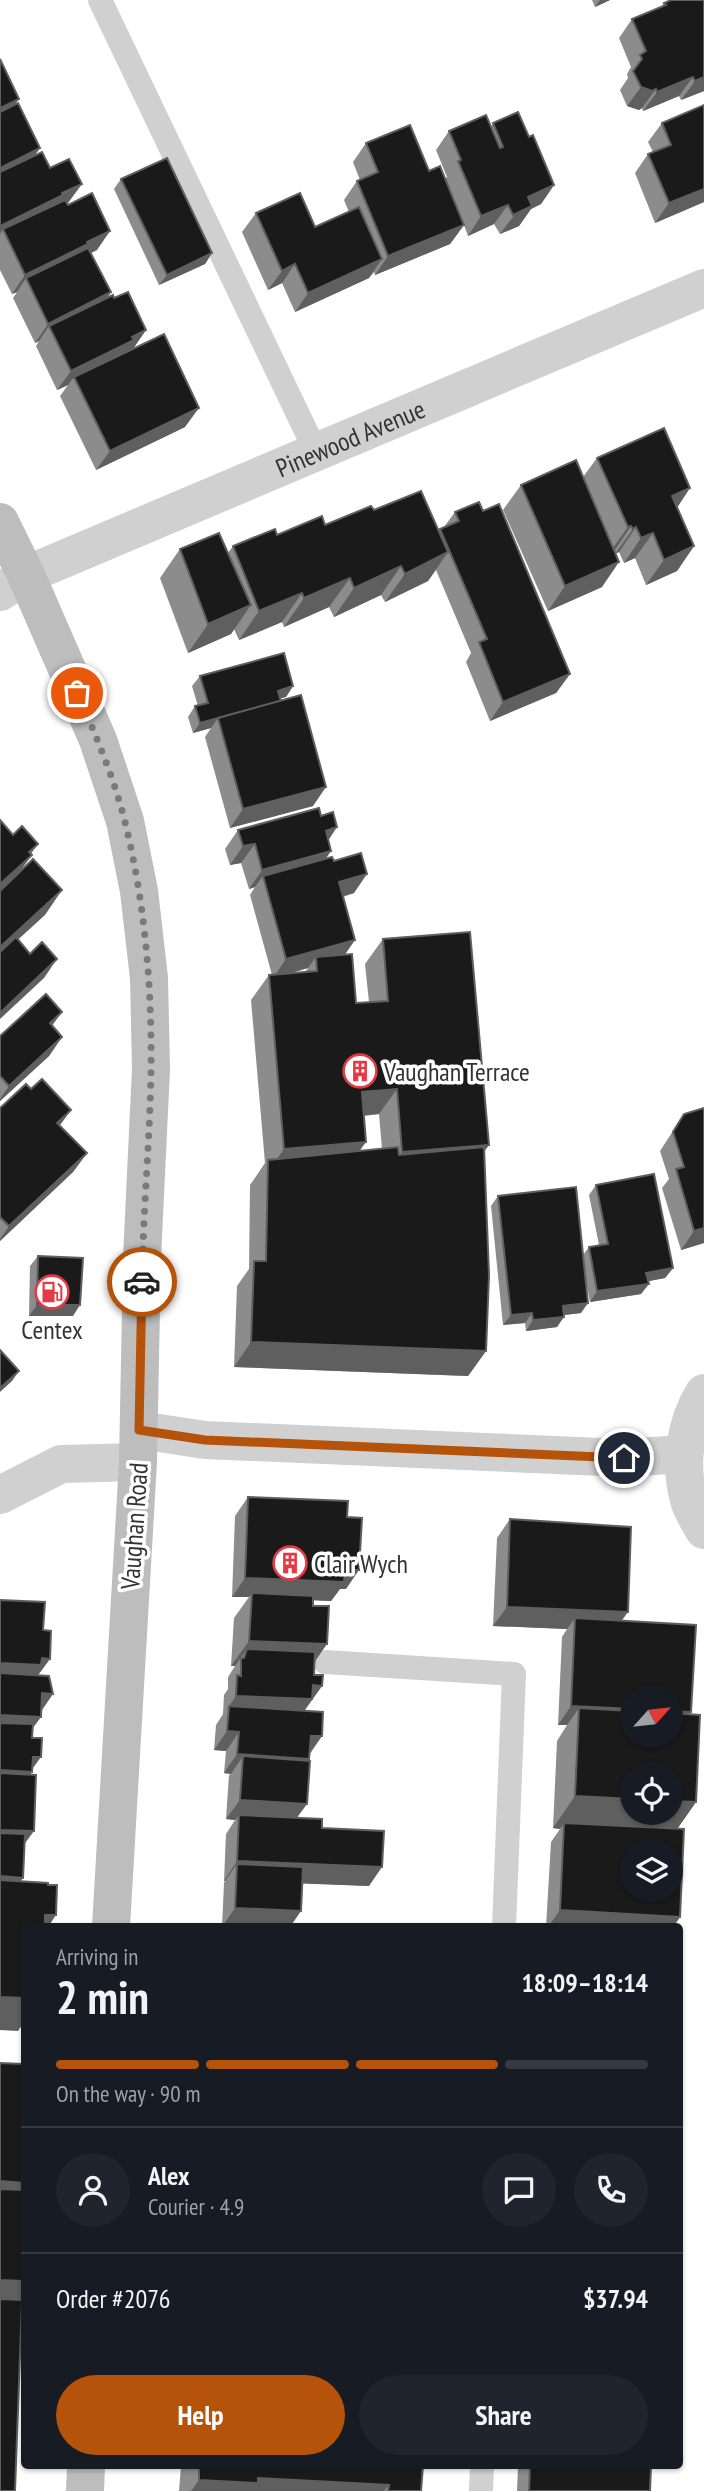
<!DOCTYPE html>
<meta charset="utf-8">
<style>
:root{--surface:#171b24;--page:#20242c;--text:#f1f3f6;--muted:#9ea1a6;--line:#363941;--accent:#b45309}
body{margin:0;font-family:"PT Sans Narrow",sans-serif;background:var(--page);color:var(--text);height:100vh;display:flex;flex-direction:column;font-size:26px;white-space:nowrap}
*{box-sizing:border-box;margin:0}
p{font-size:23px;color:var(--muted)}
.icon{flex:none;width:38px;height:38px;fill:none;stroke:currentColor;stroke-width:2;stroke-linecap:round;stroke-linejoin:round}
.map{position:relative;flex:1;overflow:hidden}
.side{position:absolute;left:21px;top:1923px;width:662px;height:546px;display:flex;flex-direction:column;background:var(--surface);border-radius:7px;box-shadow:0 2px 5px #0004}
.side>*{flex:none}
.needle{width:46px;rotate:63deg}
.controls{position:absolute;left:620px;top:1685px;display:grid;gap:14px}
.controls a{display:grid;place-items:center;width:63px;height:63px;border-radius:50%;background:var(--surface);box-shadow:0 2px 5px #0004;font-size:35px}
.pin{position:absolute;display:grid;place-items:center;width:60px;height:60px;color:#fff;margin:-30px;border:4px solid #fff;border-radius:50%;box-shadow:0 2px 7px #0007}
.courier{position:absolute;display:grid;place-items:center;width:70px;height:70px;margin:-35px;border:5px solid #b45309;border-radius:50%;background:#fff;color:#222;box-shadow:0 2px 9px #0007}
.summary em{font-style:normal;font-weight:800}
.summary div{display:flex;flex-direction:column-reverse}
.summary{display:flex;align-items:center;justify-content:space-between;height:119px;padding:0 35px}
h1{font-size:46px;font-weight:800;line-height:52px}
.bar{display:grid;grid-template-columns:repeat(4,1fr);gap:10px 7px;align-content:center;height:84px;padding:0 35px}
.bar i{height:9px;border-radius:5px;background:var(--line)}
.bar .active{background:var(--accent)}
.bar p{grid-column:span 4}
.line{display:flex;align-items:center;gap:18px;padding:0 35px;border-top:2px solid var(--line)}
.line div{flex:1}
.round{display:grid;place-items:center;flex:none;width:74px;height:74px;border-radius:37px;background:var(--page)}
.button{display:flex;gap:14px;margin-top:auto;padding:14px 35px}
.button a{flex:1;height:80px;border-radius:42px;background:var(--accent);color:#fff;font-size:28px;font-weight:800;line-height:80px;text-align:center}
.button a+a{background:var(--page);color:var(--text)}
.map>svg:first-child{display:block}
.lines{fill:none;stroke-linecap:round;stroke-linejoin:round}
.lane{stroke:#d0d0d0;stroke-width:24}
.street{stroke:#d0d0d0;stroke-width:38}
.secondary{stroke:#bdbdbd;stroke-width:38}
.wall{fill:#8c8c8c;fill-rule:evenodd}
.shaded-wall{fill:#5f5f5f}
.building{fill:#1a1a1a;stroke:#5f5f5f;stroke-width:2;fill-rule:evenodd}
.done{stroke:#7a7a7a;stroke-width:7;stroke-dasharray:0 12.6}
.route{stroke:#b45309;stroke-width:9}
.labels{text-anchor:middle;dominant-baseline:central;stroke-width:7;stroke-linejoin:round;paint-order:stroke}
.street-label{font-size:26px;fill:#333;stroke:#fff}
.poi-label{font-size:26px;fill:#333;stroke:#fff;text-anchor:start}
</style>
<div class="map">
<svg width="704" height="2491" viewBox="0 0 704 2491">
<rect width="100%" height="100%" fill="#fff"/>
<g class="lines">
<!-- lane -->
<g class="lane">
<polyline points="100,0 316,452"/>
<polyline points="325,1662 514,1674 504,1927"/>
<polyline points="481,2491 482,2466"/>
</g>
<!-- street -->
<g class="street">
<path id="s1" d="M0,592L26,575L704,288"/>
<path d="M704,1393C685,1424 679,1464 689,1500C692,1511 699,1521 704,1530"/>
<polyline points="139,1430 205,1440 624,1458 683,1454"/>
<polyline points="0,1495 61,1464 138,1462"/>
</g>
<!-- secondary -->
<g class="secondary">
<polyline points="0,522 26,575 98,740 125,821 139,891 149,978 151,1069 142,1258 138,1462 111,1927"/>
<polyline points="85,2491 86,2466"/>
</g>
</g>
<!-- wall -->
<g class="wall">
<polygon points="592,0 610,0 595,7"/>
<polygon points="664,3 704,91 681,100 679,96 643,111 642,108 639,110 627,106 620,90 628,78 627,74 631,67 619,38 632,19 661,7"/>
<polygon points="0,59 15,105 36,155 68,203 67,203 97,250 91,253 111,292 107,298 114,298 146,330 133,348 185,427 96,470 60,396 68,385 57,390 36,346 39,341 35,343 13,298 17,292 12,294 0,270"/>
<polygon points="704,105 704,202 655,223 635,173 648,154 653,152 648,142 662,123"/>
<polygon points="493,123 529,137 554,185 541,204 531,209 519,226 500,234 494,224 468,236 464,225 450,244 375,275 374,272 369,278 295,312 282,283 268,290 242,232 256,213 315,227 349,212 344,200 357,181 360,180 353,162 366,143 429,171 445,179 447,177 436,150 449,131 491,127"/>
<polygon points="121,179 212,253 205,264 159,285 114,189"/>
<polygon points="597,458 677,507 694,546 677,571 646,585 635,558 624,563 619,552 616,553 602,587 548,611 503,510 521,485 583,477"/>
<polygon points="374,510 438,531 440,529 444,527 455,512 483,511 570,674 556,693 490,721 466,662 471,653 436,570 428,581 385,602 381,595 334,617 329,607 284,627 282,622 239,640 234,629 231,634 188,653 160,578 180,549 228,553 233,546 277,535 325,525"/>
<polygon points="200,676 293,686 286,697 280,698 313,806 230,828 205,737 211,728 193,733 188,717 195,706 198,706 192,686"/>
<path d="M238,830L328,840L326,859L334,861L354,893L343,897L345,955L356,1003L369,1002L365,964L383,939L484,1151L486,1351L468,1376L234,1367L237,1286L249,1269L250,1185L265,1163L251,1000L269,975H272L250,895L255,887L249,889L241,863L230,865L225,849ZM308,968L305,972L288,974ZM379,1114L382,1149L360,1151L364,1116Z"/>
<polygon points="62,1012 52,1025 62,1037 49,1056 0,1101 0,1036"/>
<polygon points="31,1089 71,1110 60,1125 87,1153 73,1172 0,1241 0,1108"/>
<polygon points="704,1108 704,1243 681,1250 662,1188 669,1179 660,1151 684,1114"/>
<polygon points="596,1185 673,1268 665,1278 648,1281 641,1294 590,1302 586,1281 581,1313 564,1315 557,1327 526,1331 525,1323 503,1325 491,1206 498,1196 583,1255 589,1247 599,1245 589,1195"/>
<polygon points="38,1256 73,1316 29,1316 30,1266"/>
<polygon points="248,1497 346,1589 340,1589 331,1601 313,1600 314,1675 322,1686 304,1711 322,1736 310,1754 297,1818 322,1828 369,1886 302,1883 290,1927 222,1927 224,1883 225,1881 224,1881 226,1834 235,1820 226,1819 229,1775 231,1774 224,1773 226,1751 214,1750 216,1725 223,1714 224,1695 228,1689 228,1677 235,1666 231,1666 234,1618 249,1597 232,1597 235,1516"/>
<polygon points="510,1519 621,1621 690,1715 696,1802 677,1829 680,1917 673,1927 546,1927 551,1842 560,1829 553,1828 557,1741 567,1725 558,1725 562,1637 567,1629 493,1626 497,1538"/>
<polygon points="181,2466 423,2466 421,2491 179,2491"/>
<polygon points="518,2466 651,2466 650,2491 517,2491"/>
</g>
<!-- shaded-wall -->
<g class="shaded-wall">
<polygon points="600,0 610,0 595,7"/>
<polygon points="693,77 679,96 643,111 657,92"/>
<polygon points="704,77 704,91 681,100 695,81"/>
<polygon points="641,87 656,89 642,108 639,110 627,106"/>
<polygon points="19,99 5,118 0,121 0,108"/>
<polygon points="40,148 27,167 0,180 0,168"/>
<polygon points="82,184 68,203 53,210 3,229 0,234 0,226"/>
<polygon points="554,185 541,204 531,209 519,226 500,234 528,197"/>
<polygon points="704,189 704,202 655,223 669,203"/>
<polygon points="508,205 494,224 468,236 481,216"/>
<polygon points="464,225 450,244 375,275 388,256"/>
<polygon points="110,231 97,250 78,259 26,278 17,292 12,294 25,275"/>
<polygon points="212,253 205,264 159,285 167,275"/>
<polygon points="382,259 369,278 295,312 308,293"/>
<polygon points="295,264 282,283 268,290 282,271"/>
<polygon points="111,292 98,311 49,326 39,341 35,343 48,324"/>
<polygon points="146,330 133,349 74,377 68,385 57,390 71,371"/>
<polygon points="199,408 185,427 96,470 110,451"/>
<polygon points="690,488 673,514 672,496"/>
<polygon points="631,526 614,551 610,552 628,527"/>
<polygon points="636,527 619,552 615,554 633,529"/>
<polygon points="653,533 635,558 624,563 641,538"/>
<polygon points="694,546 677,571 646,585 664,560"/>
<polygon points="448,552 428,581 385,602 405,574"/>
<polygon points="619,562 602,587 548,611 565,586"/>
<polygon points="401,566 381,595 334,617 354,588"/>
<polygon points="350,578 329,607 284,627 304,598"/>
<polygon points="302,593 282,622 239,640 259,611"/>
<polygon points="251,605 231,634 188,653 208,624"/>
<polygon points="570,674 556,693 490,721 503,702"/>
<polygon points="293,686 286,697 271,701 278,691"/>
<polygon points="218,718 211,728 193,733 200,723"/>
<polygon points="326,787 313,806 230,828 243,809"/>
<polygon points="337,827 324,847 326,831"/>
<polygon points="38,844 27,859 32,855 18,874 0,891 0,884"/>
<polygon points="255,844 241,863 230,865 243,846"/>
<polygon points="331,851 318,870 263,876 255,887 249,889 262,870"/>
<polygon points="367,874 354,893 326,901 339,882"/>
<polygon points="62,890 45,915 0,956 0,947"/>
<polygon points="355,940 342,959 316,957 308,968 273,978 286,959"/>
<polygon points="57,959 44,978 0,1019 0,1013"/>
<polygon points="62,1012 48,1031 50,1023"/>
<polygon points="62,1037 49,1056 0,1101 0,1099 9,1086"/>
<polygon points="397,1089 379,1114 344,1117 362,1092"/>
<polygon points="71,1110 57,1129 57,1123"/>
<polygon points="366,1142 348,1167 266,1174 284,1149"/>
<polygon points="489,1145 471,1170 385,1177 402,1152"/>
<polygon points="87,1153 73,1172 0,1241 0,1239 9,1226"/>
<polygon points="704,1228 704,1243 681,1250 694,1231"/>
<polygon points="673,1268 665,1278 639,1283 646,1273"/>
<polygon points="649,1284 641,1294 590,1302 597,1291"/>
<polygon points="588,1303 581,1313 556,1316 563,1306"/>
<polygon points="37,1305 80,1305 73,1316 29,1316"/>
<polygon points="532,1313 525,1323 503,1325 511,1315"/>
<polygon points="564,1317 557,1327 526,1331 533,1320"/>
<polygon points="251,1342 486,1351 468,1376 234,1367"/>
<polygon points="19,1371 12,1381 0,1392 0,1388"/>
<polygon points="345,1570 359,1570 346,1589 340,1589 331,1601 251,1598 252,1593 249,1597 232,1597 245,1578"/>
<polygon points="507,1607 628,1612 614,1631 575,1618 567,1629 493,1626"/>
<polygon points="249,1641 327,1644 309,1670 244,1658 247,1649 235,1666 231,1666"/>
<polygon points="42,1658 50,1659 36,1678 0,1682 0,1663"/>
<polygon points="313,1685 322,1686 299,1718 229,1706 236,1696"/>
<polygon points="42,1693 53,1694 40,1713"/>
<polygon points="571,1706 632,1709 632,1729 579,1708 567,1725 558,1725"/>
<polygon points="670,1711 691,1712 678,1731 670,1731"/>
<polygon points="0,1715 41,1717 27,1736 0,1735"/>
<polygon points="227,1731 239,1732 226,1751 214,1750"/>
<polygon points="311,1736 322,1736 308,1755"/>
<polygon points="237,1754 309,1759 296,1778 243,1756 231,1774 224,1773"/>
<polygon points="33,1757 41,1757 30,1772 32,1772 19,1791 0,1790 0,1770"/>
<polygon points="575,1796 632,1799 632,1813 670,1813 670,1801 696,1802 673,1835 564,1823 560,1829 553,1828"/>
<polygon points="240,1800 307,1804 293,1823 239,1815 235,1820 226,1819"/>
<polygon points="0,1830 34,1831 20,1850 0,1849"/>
<polygon points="237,1861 382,1867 369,1886 236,1881 237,1864 225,1881 224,1881"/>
<polygon points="0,1876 23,1878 10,1897 0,1896"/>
<polygon points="235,1908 301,1911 290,1927 235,1927 235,1924 233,1927 222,1927"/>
<polygon points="560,1910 680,1917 673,1927 558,1927 559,1925 557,1927 548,1927"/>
<polygon points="45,1915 56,1915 48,1927 37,1927"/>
<polygon points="0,1997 24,1998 24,2022 18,2031 0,2030"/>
<polygon points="0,2181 24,2183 24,2203 0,2215"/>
<polygon points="0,2280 24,2281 24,2311 21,2315 0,2314"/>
<polygon points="258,2478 389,2485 384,2491 191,2491 199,2480"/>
</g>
<!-- building -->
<g class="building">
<polygon points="671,0 704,0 704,77 695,81 693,77 657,92 656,89 652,91 641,87 633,71 642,59 640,55 646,51 632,19 666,5 664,3"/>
<polygon points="0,59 19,99 0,108"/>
<polygon points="18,103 40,148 0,168 0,112"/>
<polygon points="704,105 704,189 669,203 648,154 671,145 662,123"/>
<polygon points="518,112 529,137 533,135 554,185 528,197 532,206 513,215 508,205 481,216 458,161 461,160 449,131 486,115 500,148 503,147 493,123"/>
<polygon points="410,125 429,171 440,166 464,225 388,256 357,181 378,172 366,143"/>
<polygon points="42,152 50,168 69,159 82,184 62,193 63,195 0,226 0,172"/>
<polygon points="167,158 212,253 167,275 121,179"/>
<polygon points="92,193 110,231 87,242 88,244 25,275 3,229 65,200 68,205"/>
<polygon points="300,193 315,227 359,207 382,259 308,293 295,264 282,271 256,213"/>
<polygon points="88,248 111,292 48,324 26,278"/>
<polygon points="128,292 146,330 132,337 134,340 71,371 49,326 113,295 114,298"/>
<polygon points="164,334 199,408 110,451 74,377"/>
<polygon points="664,428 690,488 672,496 694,546 664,560 653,533 641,538 636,527 633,529 631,526 628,527 597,458"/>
<polygon points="576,460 619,562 565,586 521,485"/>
<polygon points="421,491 448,552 405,574 401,566 354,588 350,578 304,598 302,593 259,611 233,546 275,529 277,535 322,516 325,525 371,506 374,510"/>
<polygon points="479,502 483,511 499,504 570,674 503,702 479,642 487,639 440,529 459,521 455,512"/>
<polygon points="219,533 251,605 208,624 180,549"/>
<polygon points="284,653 293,686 278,691 281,701 200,723 195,706 208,703 200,676"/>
<polygon points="301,695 326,787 243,809 218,718"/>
<polygon points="319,808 321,816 333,812 337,827 326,831 331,851 262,870 255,844 243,846 238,830"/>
<polygon points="0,820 13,835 22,826 38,844 29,852 32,855 0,884"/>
<polygon points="361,853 367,874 339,882 355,940 286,959 263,876 332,857 334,861"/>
<polygon points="33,859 62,890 0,947 0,891"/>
<polygon points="470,932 489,1145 402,1152 397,1089 362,1092 366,1142 284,1149 269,975 317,971 316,957 352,954 356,1003 388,1001 383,939"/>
<polygon points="16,937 30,954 42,942 57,959 0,1013 0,952"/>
<polygon points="46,994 62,1012 50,1023 62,1037 9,1086 0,1076 0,1036"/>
<polygon points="42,1079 71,1110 57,1123 87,1153 9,1226 0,1217 0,1108 26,1084 31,1089"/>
<polygon points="704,1108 704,1228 694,1231 676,1169 684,1167 673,1132 684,1114"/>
<polygon points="398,1147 399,1155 484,1147 489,1275 486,1351 251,1342 254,1261 266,1261 268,1160"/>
<polygon points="654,1174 673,1268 646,1273 649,1284 597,1291 589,1247 608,1244 596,1185"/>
<polygon points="576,1187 588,1303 563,1306 564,1317 533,1320 532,1313 511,1315 498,1196"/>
<polygon points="38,1256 83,1258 80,1305 37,1305"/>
<polygon points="0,1350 19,1371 0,1388"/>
<polygon points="248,1497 348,1501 347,1517 362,1518 359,1570 345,1570 344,1582 245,1578"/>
<polygon points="510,1519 631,1527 628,1612 507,1607"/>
<polygon points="252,1593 313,1596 313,1606 329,1606 327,1644 249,1641"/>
<polygon points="0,1600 45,1602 43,1630 51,1631 50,1659 42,1658 41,1665 0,1663"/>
<polygon points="575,1618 696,1625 691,1712 670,1711 670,1698 632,1698 632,1709 571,1706"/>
<polygon points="247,1649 315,1652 314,1675 323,1675 322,1686 313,1685 312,1699 236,1696 237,1675 241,1676 241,1658 244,1658"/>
<polygon points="0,1673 49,1676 53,1694 42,1693 41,1717 0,1715"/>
<polygon points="229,1706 323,1712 322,1736 311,1736 309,1759 237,1754 239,1732 227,1731"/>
<polygon points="579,1708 632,1711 632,1736 670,1736 670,1713 700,1715 696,1802 670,1801 670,1774 632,1774 632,1799 575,1796"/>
<polygon points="0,1723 33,1724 32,1738 42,1738 41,1757 33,1757 32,1772 0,1770"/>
<polygon points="243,1756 310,1761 307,1804 240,1800"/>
<polygon points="0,1773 36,1775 34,1831 0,1830"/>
<polygon points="239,1815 322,1819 322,1828 384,1831 382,1867 237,1861"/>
<path d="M564,1823L684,1829L680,1917L560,1910ZM632,1852H670V1890H632Z"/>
<polygon points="0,1833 25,1834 23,1878 0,1876"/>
<polygon points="237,1864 303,1867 301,1911 235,1908"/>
<polygon points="0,1880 48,1883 48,1885 57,1885 56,1915 45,1915 45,1927 24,1927 24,1998 0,1997"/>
<polygon points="235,1924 275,1927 235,1927"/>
<polygon points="559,1925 587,1927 558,1927"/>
<polygon points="0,2063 24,2064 24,2183 0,2181"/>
<polygon points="0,2189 24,2190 24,2281 0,2280"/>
<polygon points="0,2299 22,2300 15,2491 0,2491"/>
<polygon points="199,2466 423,2466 421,2491 388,2491 389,2485 258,2478 258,2483 199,2480"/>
<polygon points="530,2466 651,2466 650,2491 529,2491"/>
</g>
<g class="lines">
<!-- done -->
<path class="done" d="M77,693C96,735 114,778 125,822C145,903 152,987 151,1070C150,1140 143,1211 142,1282"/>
<!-- route -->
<polyline class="route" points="142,1282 139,1430 205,1440 624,1458"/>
</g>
<!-- icons -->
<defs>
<symbol id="building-ring" viewBox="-11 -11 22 22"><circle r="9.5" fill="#fff" stroke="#e63946" stroke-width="1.5"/><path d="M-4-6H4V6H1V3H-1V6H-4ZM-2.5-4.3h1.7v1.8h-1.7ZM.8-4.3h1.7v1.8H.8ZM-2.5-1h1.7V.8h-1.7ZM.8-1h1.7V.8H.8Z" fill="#e63946"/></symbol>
<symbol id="fuel-ring" viewBox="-11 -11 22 22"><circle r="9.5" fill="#fff" stroke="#e63946" stroke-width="1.5"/><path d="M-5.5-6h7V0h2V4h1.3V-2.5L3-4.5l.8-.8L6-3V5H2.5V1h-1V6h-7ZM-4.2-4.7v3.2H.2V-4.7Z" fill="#e63946"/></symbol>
</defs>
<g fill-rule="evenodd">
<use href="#building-ring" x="341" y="1052" width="38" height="38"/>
<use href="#fuel-ring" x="33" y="1273" width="38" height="38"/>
<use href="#building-ring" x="271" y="1544" width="38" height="38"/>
</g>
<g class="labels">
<!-- street labels -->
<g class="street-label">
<text stroke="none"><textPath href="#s1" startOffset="383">Pinewood Avenue</textPath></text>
<text transform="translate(134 1526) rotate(-86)">Vaughan Road</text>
</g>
<!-- poi labels -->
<g class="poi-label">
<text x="384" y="1071">Vaughan Terrace</text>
<text x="52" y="1329" text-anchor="middle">Centex</text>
<text x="314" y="1563">Clair Wych</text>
</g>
</g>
</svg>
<div class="controls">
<a><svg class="needle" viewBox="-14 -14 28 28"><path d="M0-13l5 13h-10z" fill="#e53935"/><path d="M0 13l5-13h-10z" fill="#9ea1a6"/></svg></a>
<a><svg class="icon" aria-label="locate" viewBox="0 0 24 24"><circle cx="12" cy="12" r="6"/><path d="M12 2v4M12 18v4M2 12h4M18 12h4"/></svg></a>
<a><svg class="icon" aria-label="layers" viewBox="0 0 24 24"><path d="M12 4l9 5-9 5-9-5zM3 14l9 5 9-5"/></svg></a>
</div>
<div class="pin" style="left:77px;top:693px;background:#ea580c"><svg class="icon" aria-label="bag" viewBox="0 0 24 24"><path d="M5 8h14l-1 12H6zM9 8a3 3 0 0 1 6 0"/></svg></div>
<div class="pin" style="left:624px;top:1458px;background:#1f2937"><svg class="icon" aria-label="home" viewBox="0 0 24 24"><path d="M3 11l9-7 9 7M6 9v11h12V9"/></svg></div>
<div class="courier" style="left:142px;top:1282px"><svg class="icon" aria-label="car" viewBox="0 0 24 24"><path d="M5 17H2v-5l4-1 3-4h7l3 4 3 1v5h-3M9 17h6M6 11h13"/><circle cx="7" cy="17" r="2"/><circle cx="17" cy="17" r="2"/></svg></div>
<section class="side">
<div class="summary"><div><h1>2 min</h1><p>Arriving in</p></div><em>18:09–18:14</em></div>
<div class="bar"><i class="active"></i><i class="active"></i><i class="active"></i><i></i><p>On the way · 90 m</p></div>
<div class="line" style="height:126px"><a class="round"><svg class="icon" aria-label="person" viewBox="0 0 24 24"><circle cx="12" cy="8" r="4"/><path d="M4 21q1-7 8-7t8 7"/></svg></a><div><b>Alex</b><p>Courier · 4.9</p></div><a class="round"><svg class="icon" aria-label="chat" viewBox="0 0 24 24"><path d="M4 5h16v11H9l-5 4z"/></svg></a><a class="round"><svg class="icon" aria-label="phone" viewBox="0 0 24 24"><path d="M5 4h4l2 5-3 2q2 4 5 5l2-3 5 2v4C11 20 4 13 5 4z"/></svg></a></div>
<div class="line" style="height:91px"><div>Order #2076</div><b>$37.94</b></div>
<div class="button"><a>Help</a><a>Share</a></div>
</section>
</div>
